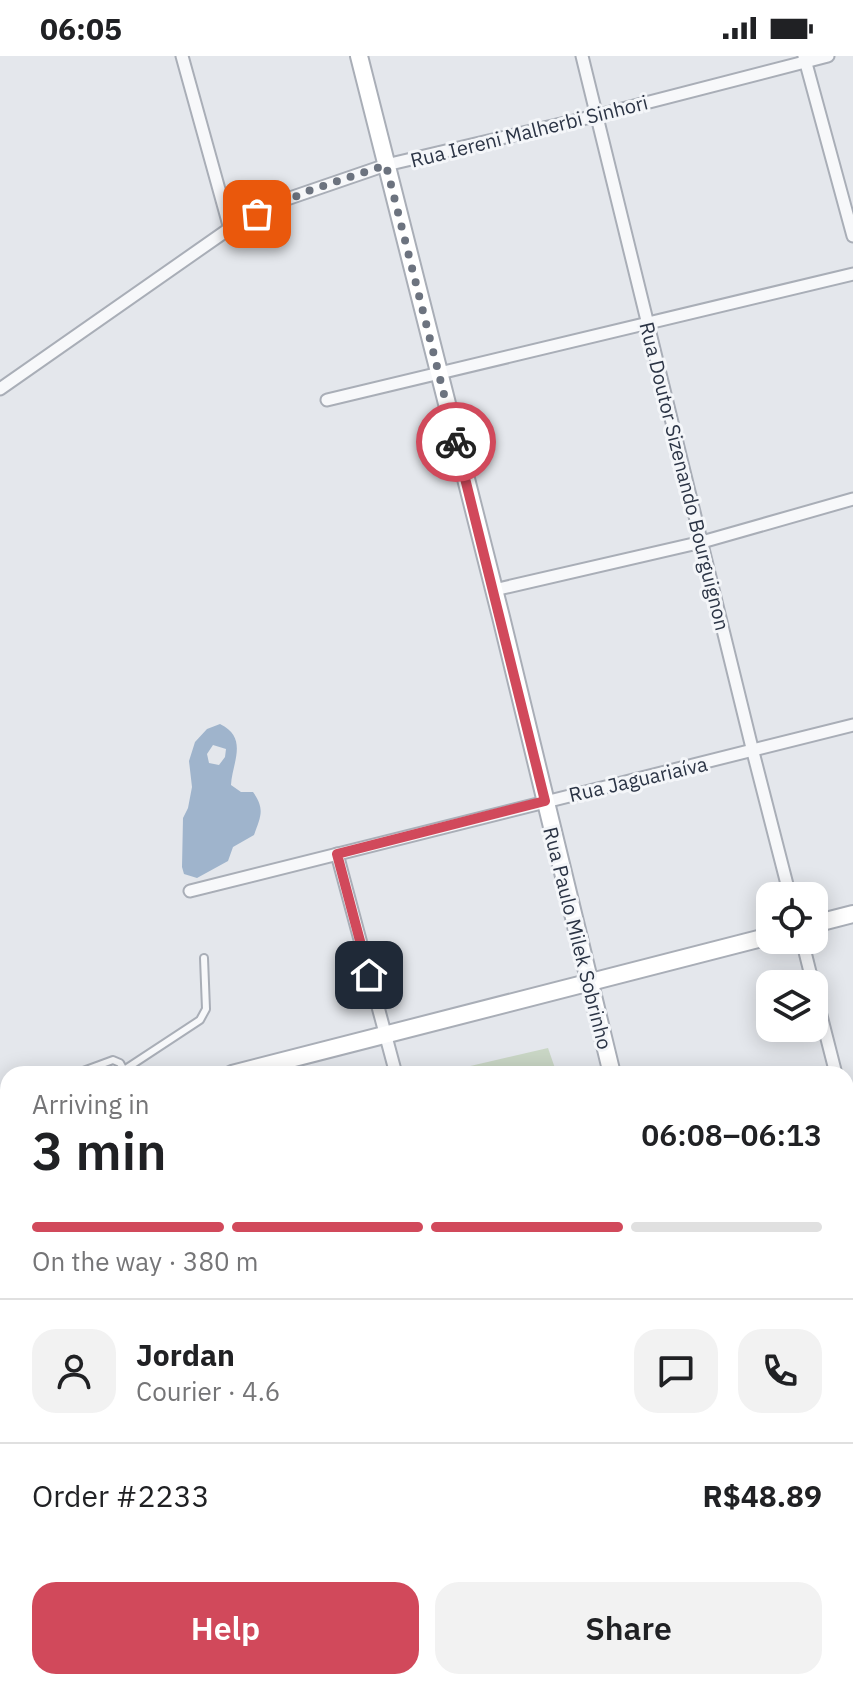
<!DOCTYPE html>
<meta charset="utf-8">
<style>
:root{--surface:#fff;--page:#f2f2f2;--text:#202124;--muted:#757577;--line:#e0e0e0;--accent:#d1495b}
body{margin:0;font-family:"IBM Plex Sans",sans-serif;background:var(--page);color:var(--text);height:100vh;display:flex;flex-direction:column;font-size:30px;white-space:nowrap}
*{box-sizing:border-box;margin:0}
p{font-size:26px;color:var(--muted)}
.icon{flex:none;width:44px;height:44px;fill:none;stroke:currentColor;stroke-width:2;stroke-linecap:round;stroke-linejoin:round}
.map{position:relative;flex:1;overflow:hidden}
.details{position:absolute;left:0px;top:1010px;width:854px;height:624px;display:flex;flex-direction:column;background:var(--surface);border-radius:24px 24px 0 0;box-shadow:0 4px 20px #0003}
.details>*{flex:none}
.fabs{position:absolute;left:756px;top:826px;display:grid;gap:16px}
.fabs a{display:grid;place-items:center;width:72px;height:72px;border-radius:16px;background:var(--surface);box-shadow:0 4px 20px #0003;font-size:40px}
.pin{position:absolute;display:grid;place-items:center;width:68px;height:68px;color:#fff;margin:-34px;border-radius:16px;box-shadow:0 4px 12px #0006}
.courier{position:absolute;display:grid;place-items:center;width:80px;height:80px;margin:-40px;border:6px solid #d1495b;border-radius:50%;background:#fff;color:#222;box-shadow:0 2px 10px #0007}
.summary em{font-style:normal;font-weight:600}
.summary div{display:flex;flex-direction:column-reverse}
.summary{display:flex;align-items:center;justify-content:space-between;height:136px;padding:0 32px}
h1{font-size:52px;font-weight:600;line-height:60px}
.bar{display:grid;grid-template-columns:repeat(4,1fr);gap:12px 8px;align-content:center;height:96px;padding:0 32px}
.bar i{height:10px;border-radius:6px;background:var(--line)}
.bar .active{background:var(--accent)}
.bar p{grid-column:span 4}
.line{display:flex;align-items:center;gap:20px;padding:0 32px;border-top:2px solid var(--line)}
.line div{flex:1}
.round{display:grid;place-items:center;flex:none;width:84px;height:84px;border-radius:24px;background:var(--page)}
.action{display:flex;gap:16px;margin-top:auto;padding:16px 32px}
.action a{flex:1;height:92px;border-radius:24px;background:var(--accent);color:#fff;font-size:32px;font-weight:600;line-height:92px;text-align:center}
.action a+a{background:var(--page);color:var(--text)}
.status{display:flex;justify-content:space-between;align-items:center;height:56px;padding:0 40px;background:var(--surface);direction:ltr}
.status svg{height:22px;fill:currentColor}
.map>svg:first-child{display:block}
.green{fill:#c9d6c5}
.water{fill:#9fb4cc;fill-rule:evenodd}
.lines{fill:none;stroke-linecap:round;stroke-linejoin:round}
.lane-casing{stroke:#a9aeb7;stroke-width:10}
.street-casing{stroke:#a9aeb7;stroke-width:15}
.secondary-casing{stroke:#a9aeb7;stroke-width:20}
.lane{stroke:#f7f8fa;stroke-width:6}
.street{stroke:#f7f8fa;stroke-width:11}
.secondary{stroke:#fff;stroke-width:16}
.done{stroke:#6c737f;stroke-width:8;stroke-dasharray:0 14.4}
.route{stroke:#d1495b;stroke-width:10}
.labels{text-anchor:middle;dominant-baseline:central;stroke-width:6;stroke-linejoin:round;paint-order:stroke}
.street-label{font-size:20px;fill:#2b3445;stroke:#f4f6f9}
</style>
<div class="status"><b>06:05</b><svg viewBox="0 0 49 12"><path d="M0 12V9h3v3zM5 12V6h3v6zM10 12V3h3v9zM15 12V0h3v12zM26 1h20v11H26zM47 4h2v5h-2z"/></svg></div>
<div class="map">
<svg width="853" height="1634" viewBox="0 0 853 1634">
<rect width="100%" height="100%" fill="#e4e7ec"/>
<!-- green -->
<g class="green">
<polygon points="548,992 557,1018 436,1018"/>
<polygon points="853,1051 853,1109 846,1084 846,1053"/>
<polygon points="8,1088 8,1204 0,1208 0,1090"/>
<polygon points="853,1115 853,1165 846,1173 846,1117"/>
<polygon points="8,1260 8,1626 476,1626 486,1634 0,1634 0,1264"/>
<polygon points="853,1299 853,1634 811,1634 814,1626 846,1626 846,1303"/>
<polygon points="534,1626 756,1626 752,1634 544,1634"/>
</g>
<!-- water -->
<g class="water">
<path d="M220,668C249,682 232,707 231,729L241,736H253C265,753 261,760 254,779L233,791L228,805L197,822L184,818L182,811L183,762L188,752L192,731L189,705L195,686L207,673ZM213,689L226,693L225,701L219,709L209,707L207,698Z"/>
<polygon points="853,1165 853,1299 846,1303 846,1173"/>
<polygon points="8,1204 8,1260 0,1263 0,1208"/>
<polygon points="476,1626 534,1626 544,1634 486,1634"/>
<polygon points="756,1626 814,1626 811,1634 752,1634"/>
</g>
<g class="lines">
<defs>
<g id="lane">
<polyline points="124,1014 200,964 206,953 204,902"/>
<polyline points="75,1018 113,1004 120,1007 126,1018"/>
<polyline points="4,1045 8,1044"/>
</g>
<g id="street">
<polyline points="182,0 230,173"/>
<polyline points="582,0 753,696 790,840"/>
<polyline points="804,0 853,180"/>
<polyline points="0,333 226,175 284,144 386,109 595,60 828,0"/>
<polyline points="327,344 853,218"/>
<polyline points="494,534 702,486 853,443"/>
<polyline points="337,798 396,1018"/>
<polyline points="190,835 853,669"/>
<polyline points="802,884 813,928"/>
<polyline points="814,932 836,1018"/>
<polyline points="846,1357 853,1355"/>
</g>
<g id="secondary">
<polyline points="359,0 501,561 612,1018"/>
<polyline points="814,868 853,858"/>
<polyline points="232,1018 770,880"/>
<polyline points="846,1040 853,1038"/>
<polyline points="0,1078 8,1075"/>
</g>
</defs>
<!-- lane casing -->
<use href="#lane" class="lane-casing"/>
<!-- street casing -->
<use href="#street" class="street-casing"/>
<!-- secondary casing -->
<use href="#secondary" class="secondary-casing"/>
<!-- lane -->
<use href="#lane" class="lane"/>
<!-- street -->
<use href="#street" class="street"/>
<!-- secondary -->
<use href="#secondary" class="secondary"/>
</g>
<g class="lines">
<!-- done -->
<polyline class="done" points="257,158 308,135 386,109 456,386"/>
<!-- route -->
<polyline class="route" points="369,919 337,798 545,745 456,386"/>
</g>
<g class="labels">
<!-- street labels -->
<g class="street-label">
<text transform="translate(529 75) rotate(-14)">Rua Iereni Malherbi Sinhori</text>
<text transform="translate(685 420) rotate(76)">Rua Doutor Sizenando Bourguignon</text>
<text transform="translate(638 723) rotate(-13)">Rua Jaguariaíva</text>
<text transform="translate(578 882) rotate(76)">Rua Paulo Milek Sobrinho</text>
</g>
</g>
</svg>
<div class="fabs">
<a><svg class="icon" aria-label="locate" viewBox="0 0 24 24"><circle cx="12" cy="12" r="6"/><path d="M12 2v4M12 18v4M2 12h4M18 12h4"/></svg></a>
<a><svg class="icon" aria-label="layers" viewBox="0 0 24 24"><path d="M12 4l9 5-9 5-9-5zM3 14l9 5 9-5"/></svg></a>
</div>
<div class="pin" style="left:257px;top:158px;background:#ea580c"><svg class="icon" aria-label="bag" viewBox="0 0 24 24"><path d="M5 8h14l-1 12H6zM9 8a3 3 0 0 1 6 0"/></svg></div>
<div class="pin" style="left:369px;top:919px;background:#1f2937"><svg class="icon" aria-label="home" viewBox="0 0 24 24"><path d="M3 11l9-7 9 7M6 9v11h12V9"/></svg></div>
<div class="courier" style="left:456px;top:386px"><svg class="icon" aria-label="bike" viewBox="0 0 24 24"><circle cx="6" cy="16" r="4"/><circle cx="18" cy="16" r="4"/><path d="M6 16l4-8h5l3 8M10 8l3 8H6M13 5h3"/></svg></div>
<section class="details">
<div class="summary"><div><h1>3 min</h1><p>Arriving in</p></div><em>06:08–06:13</em></div>
<div class="bar"><i class="active"></i><i class="active"></i><i class="active"></i><i></i><p>On the way · 380 m</p></div>
<div class="line" style="height:144px"><a class="round"><svg class="icon" aria-label="person" viewBox="0 0 24 24"><circle cx="12" cy="8" r="4"/><path d="M4 21q1-7 8-7t8 7"/></svg></a><div><b>Jordan</b><p>Courier · 4.6</p></div><a class="round"><svg class="icon" aria-label="chat" viewBox="0 0 24 24"><path d="M4 5h16v11H9l-5 4z"/></svg></a><a class="round"><svg class="icon" aria-label="phone" viewBox="0 0 24 24"><path d="M5 4h4l2 5-3 2q2 4 5 5l2-3 5 2v4C11 20 4 13 5 4z"/></svg></a></div>
<div class="line" style="height:104px"><div>Order #2233</div><b>R$48.89</b></div>
<div class="action"><a>Help</a><a>Share</a></div>
</section>
</div>
